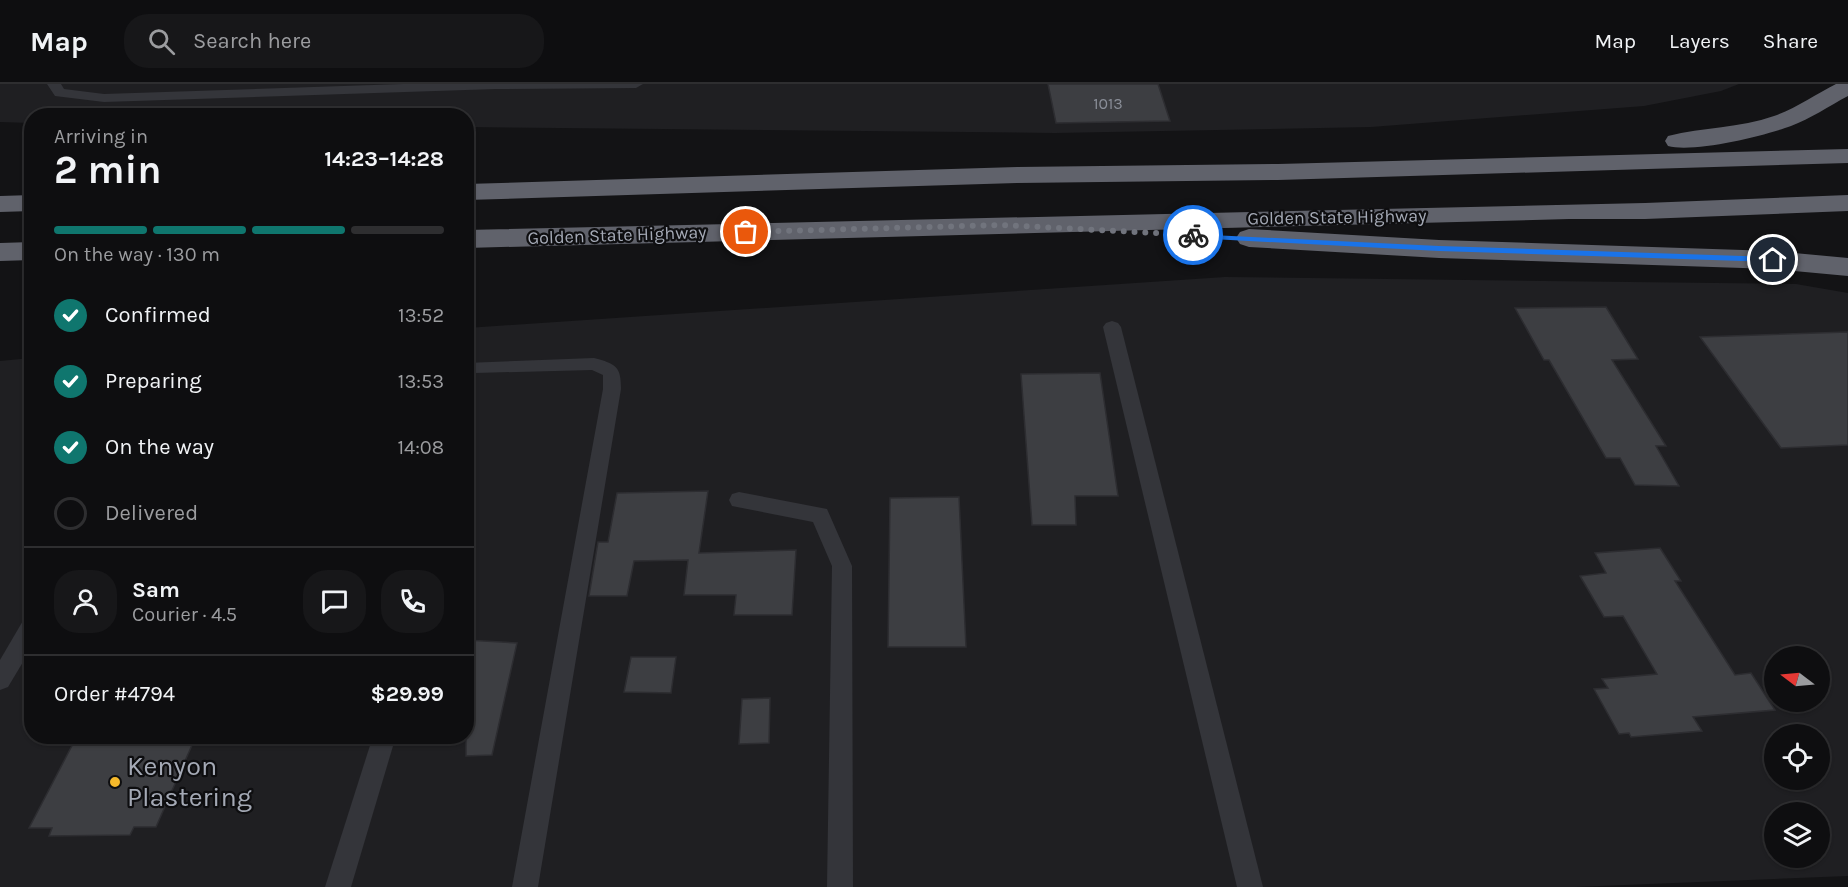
<!DOCTYPE html>
<meta charset="utf-8">
<style>
:root{--surface:#0e0e10;--page:#171719;--text:#f1f3f6;--muted:#9b9c9f;--line:#2e2e30;--accent:#0f766e}
body{margin:0;font-family:Karla,sans-serif;background:var(--page);color:var(--text);height:100vh;display:flex;flex-direction:column;font-size:22px;white-space:nowrap}
*{box-sizing:border-box;margin:0}
p{font-size:20px;color:var(--muted)}
.icon{flex:none;width:33px;height:33px;fill:none;stroke:currentColor;stroke-width:2;stroke-linecap:round;stroke-linejoin:round}
.map{position:relative;flex:1;overflow:hidden}
.sheet{position:absolute;left:24px;top:24px;width:450px;height:636px;display:flex;flex-direction:column;background:var(--surface);border-radius:24px;box-shadow:0 2px 4px #0004,0 0 0 2px var(--line)}
.sheet>*{flex:none}
.needle{width:39px;rotate:286deg}
.buttons{position:absolute;left:1764px;top:562px;display:grid;gap:12px}
.buttons a{display:grid;place-items:center;width:66px;height:66px;border-radius:50%;background:var(--surface);box-shadow:0 2px 4px #0004,0 0 0 2px var(--line);font-size:30px}
.pin{position:absolute;display:grid;place-items:center;width:51px;height:51px;color:#fff;margin:-26px;border:3px solid #fff;border-radius:50%;box-shadow:0 2px 6px #0007}
.courier{position:absolute;display:grid;place-items:center;width:60px;height:60px;margin:-30px;border:4px solid #1a73e8;border-radius:50%;background:#fff;color:#222;box-shadow:0 2px 8px #0007}
.head em{font-style:normal;font-weight:700}
.head div{display:flex;flex-direction:column-reverse}
.head{display:flex;align-items:center;justify-content:space-between;height:102px;padding:0 30px}
h1{font-size:39px;font-weight:700;line-height:45px}
.bar{display:grid;grid-template-columns:repeat(4,1fr);gap:9px 6px;align-content:center;height:72px;padding:0 30px}
.bar i{height:8px;border-radius:4px;background:var(--line)}
.bar .selected{background:var(--accent)}
.bar p{grid-column:span 4}
.line{display:flex;align-items:center;gap:15px;padding:0 30px;border-top:2px solid var(--line)}
.line div{flex:1}
.round{display:grid;place-items:center;flex:none;width:63px;height:63px;border-radius:24px;background:var(--page)}
ol{padding:0 30px;list-style:none}
li{display:flex;align-items:center;gap:18px;height:66px}
li p{margin-inline-start:auto}
li .icon{padding:6px;border-radius:50%;background:var(--accent);color:#fff;stroke-width:4}
li:last-child{color:var(--muted)}
li i{width:33px;height:33px;border:3px solid var(--line);border-radius:50%}
header{display:flex;align-items:center;gap:36px;box-sizing:border-box;height:84px;padding:0 30px;background:var(--surface);border-bottom:2px solid var(--line)}
header strong{font-size:28px}
nav{display:flex;gap:33px;margin-inline-start:auto;font-size:21px}
.search{width:420px;height:54px;background:var(--page);display:flex;align-items:center;gap:15px;box-sizing:border-box;padding:0 21px;border-radius:24px;color:var(--muted);font-size:22px}
.map>svg:first-child{display:block}
.built{fill:#1f1f22;fill-rule:evenodd}
.building{fill:#3d3e42;stroke:#2d2d31;stroke-width:1.5}
.lines{fill:none;stroke-linecap:round;stroke-linejoin:round}
.service{fill:#34353a;fill-rule:evenodd}
.motorway{fill:#60626b;fill-rule:evenodd}
.route{fill:#1a73e8}
.done{stroke:#71747d;stroke-width:6;stroke-dasharray:0 10.8}
.poi-dot{fill:#f5b92b;stroke:#0e0e10;stroke-width:2}
.labels{text-anchor:middle;dominant-baseline:central;stroke-width:4.5;stroke-linejoin:round;paint-order:stroke}
.far-number-label{font-size:16px;fill:#8a8e98}
.far-street-label{font-size:18px;fill:#a4a9b5;stroke:#0e0e10}
.near-poi-label{font-size:27px;fill:#a4a9b5;stroke:#0e0e10;text-anchor:start}
</style>
<header>
<strong>Map</strong>
<div class="search"><svg class="icon" aria-label="search" viewBox="0 0 24 24"><circle cx="10" cy="10" r="6"/><path d="M15 15l6 6"/></svg>Search here</div>
<nav><a>Map</a><a>Layers</a><a>Share</a></nav>
</header>
<div class="map">
<svg width="1848" height="803" viewBox="0 0 1848 803">
<rect width="100%" height="100%" fill="#131315"/>
<!-- built -->
<g class="built">
<polygon points="0,0 1739,0 1721,7 1644,22 1371,43 1055,49 467,43 466,32 32,32 31,39 0,38"/>
<path d="M1225,193L1796,200L1848,209V792L1575,803H0V277L31,274L32,652H466L467,244ZM1774,573H1820V618H1774ZM1774,651H1820V696H1774ZM1774,729H1820V774H1774Z"/>
</g>
<!-- building -->
<g class="building">
<polygon points="1048,0 1158,0 1170,37 1056,39"/>
<polygon points="1606,223 1638,275 1612,276 1666,362 1656,362 1679,402 1635,401 1620,374 1606,374 1549,276 1544,276 1515,224"/>
<polygon points="1848,248 1848,361 1781,364 1700,253"/>
<polygon points="1100,289 1118,412 1075,412 1076,441 1032,441 1021,290"/>
<polygon points="708,407 699,469 796,466 792,531 734,531 736,511 684,511 688,476 634,477 627,512 589,512 598,458 608,458 617,409"/>
<polygon points="959,413 966,563 888,563 890,414"/>
<polygon points="1660,464 1681,497 1675,497 1735,591 1751,589 1775,626 1693,633 1702,647 1631,653 1629,649 1619,650 1594,605 1608,604 1602,595 1657,590 1623,532 1604,533 1580,492 1606,489 1595,469"/>
<polygon points="466,556 517,559 492,671 466,672"/>
<polygon points="631,573 676,573 671,609 624,608"/>
<polygon points="770,614 769,659 739,660 742,615"/>
<polygon points="77,652 196,652 156,743 134,743 130,751 49,752 52,744 29,744"/>
</g>
<g class="lines">
<!-- service -->
<g class="service">
<polygon points="47,0 61,0 64,5 104,10 403,0 643,0 636,4 496,5 104,18 55,12"/>
<polygon points="1112,237 1118,239 1121,243 1263,803 1237,803 1103,243 1106,239"/>
<path d="M594,274C616,280 621,282 621,305L538,803H512L603,305V291L592,286L475,289L466,292V279Z"/>
<polygon points="739,408 827,425 852,482 853,803 827,803 832,482 813,438 732,422 729,416 732,410"/>
<polygon points="32,533 32,563 8,603 0,606 0,576 24,535"/>
<polygon points="373,652 396,652 351,803 325,803"/>
</g>
<!-- motorway -->
<g class="motorway">
<path d="M1836,0H1848V12C1829,22 1810,35 1791,42C1764,52 1694,69 1668,62L1665,57L1668,52C1703,43 1740,44 1774,32C1795,25 1816,10 1836,0Z"/>
<polygon points="1848,65 1848,79 1278,96 1017,99 466,116 466,100 1017,83 1278,80"/>
<polygon points="32,111 32,127 0,128 0,112"/>
<polygon points="1848,111 1848,127 1645,135 1569,135 466,164 466,146 1645,119"/>
<polygon points="1249,145 1439,156 1773,167 1848,174 1848,192 1773,185 1439,174 1249,163 1240,160 1236,154 1240,148"/>
<polygon points="32,158 32,176 0,177 0,159"/>
</g>
</g>
<!-- route -->
<polygon class="route" points="1191,150 1439,162 1773,173 1777,176 1773,178 1439,167 1193,154 1189,151"/>
<g class="lines">
<!-- done -->
<polyline class="done" points="746,148 1002,141 1193,151"/>
</g>
<!-- markers -->
<circle class="poi-dot" cx="115" cy="698" r="6"/>
<g class="labels">
<!-- far-number labels -->
<g class="far-number-label">
<text x="1108" y="19">1013</text>
</g>
<!-- far-street labels -->
<g class="far-street-label">
<text transform="translate(1337 133) rotate(-1)">Golden State Highway</text>
<text transform="translate(617 151) rotate(-2)">Golden State Highway</text>
</g>
<!-- near-poi labels -->
<g class="near-poi-label">
<text x="127" y="682">Kenyon<tspan x="127" dy="31">Plastering</tspan></text>
</g>
</g>
</svg>
<div class="buttons">
<a><svg class="needle" viewBox="-14 -14 28 28"><path d="M0-13l5 13h-10z" fill="#e53935"/><path d="M0 13l5-13h-10z" fill="#9b9c9f"/></svg></a>
<a><svg class="icon" aria-label="locate" viewBox="0 0 24 24"><circle cx="12" cy="12" r="6"/><path d="M12 2v4M12 18v4M2 12h4M18 12h4"/></svg></a>
<a><svg class="icon" aria-label="layers" viewBox="0 0 24 24"><path d="M12 4l9 5-9 5-9-5zM3 14l9 5 9-5"/></svg></a>
</div>
<div class="pin" style="left:746px;top:148px;background:#ea580c"><svg class="icon" aria-label="bag" viewBox="0 0 24 24"><path d="M5 8h14l-1 12H6zM9 8a3 3 0 0 1 6 0"/></svg></div>
<div class="pin" style="left:1773px;top:176px;background:#1f2937"><svg class="icon" aria-label="home" viewBox="0 0 24 24"><path d="M3 11l9-7 9 7M6 9v11h12V9"/></svg></div>
<div class="courier" style="left:1193px;top:151px"><svg class="icon" aria-label="bike" viewBox="0 0 24 24"><circle cx="6" cy="16" r="4"/><circle cx="18" cy="16" r="4"/><path d="M6 16l4-8h5l3 8M10 8l3 8H6M13 5h3"/></svg></div>
<section class="sheet">
<div class="head"><div><h1>2 min</h1><p>Arriving in</p></div><em>14:23–14:28</em></div>
<div class="bar"><i class="selected"></i><i class="selected"></i><i class="selected"></i><i></i><p>On the way · 130 m</p></div>
<ol>
<li><svg class="icon" aria-label="check" viewBox="0 0 24 24"><path d="M5 12l5 5 9-10"/></svg>Confirmed<p>13:52</p></li>
<li><svg class="icon" aria-label="check" viewBox="0 0 24 24"><path d="M5 12l5 5 9-10"/></svg>Preparing<p>13:53</p></li>
<li><svg class="icon" aria-label="check" viewBox="0 0 24 24"><path d="M5 12l5 5 9-10"/></svg>On the way<p>14:08</p></li>
<li><i></i>Delivered</li>
</ol>
<div class="line" style="height:108px"><a class="round"><svg class="icon" aria-label="person" viewBox="0 0 24 24"><circle cx="12" cy="8" r="4"/><path d="M4 21q1-7 8-7t8 7"/></svg></a><div><b>Sam</b><p>Courier · 4.5</p></div><a class="round"><svg class="icon" aria-label="chat" viewBox="0 0 24 24"><path d="M4 5h16v11H9l-5 4z"/></svg></a><a class="round"><svg class="icon" aria-label="phone" viewBox="0 0 24 24"><path d="M5 4h4l2 5-3 2q2 4 5 5l2-3 5 2v4C11 20 4 13 5 4z"/></svg></a></div>
<div class="line" style="height:78px"><div>Order #4794</div><b>$29.99</b></div>
</section>
</div>
